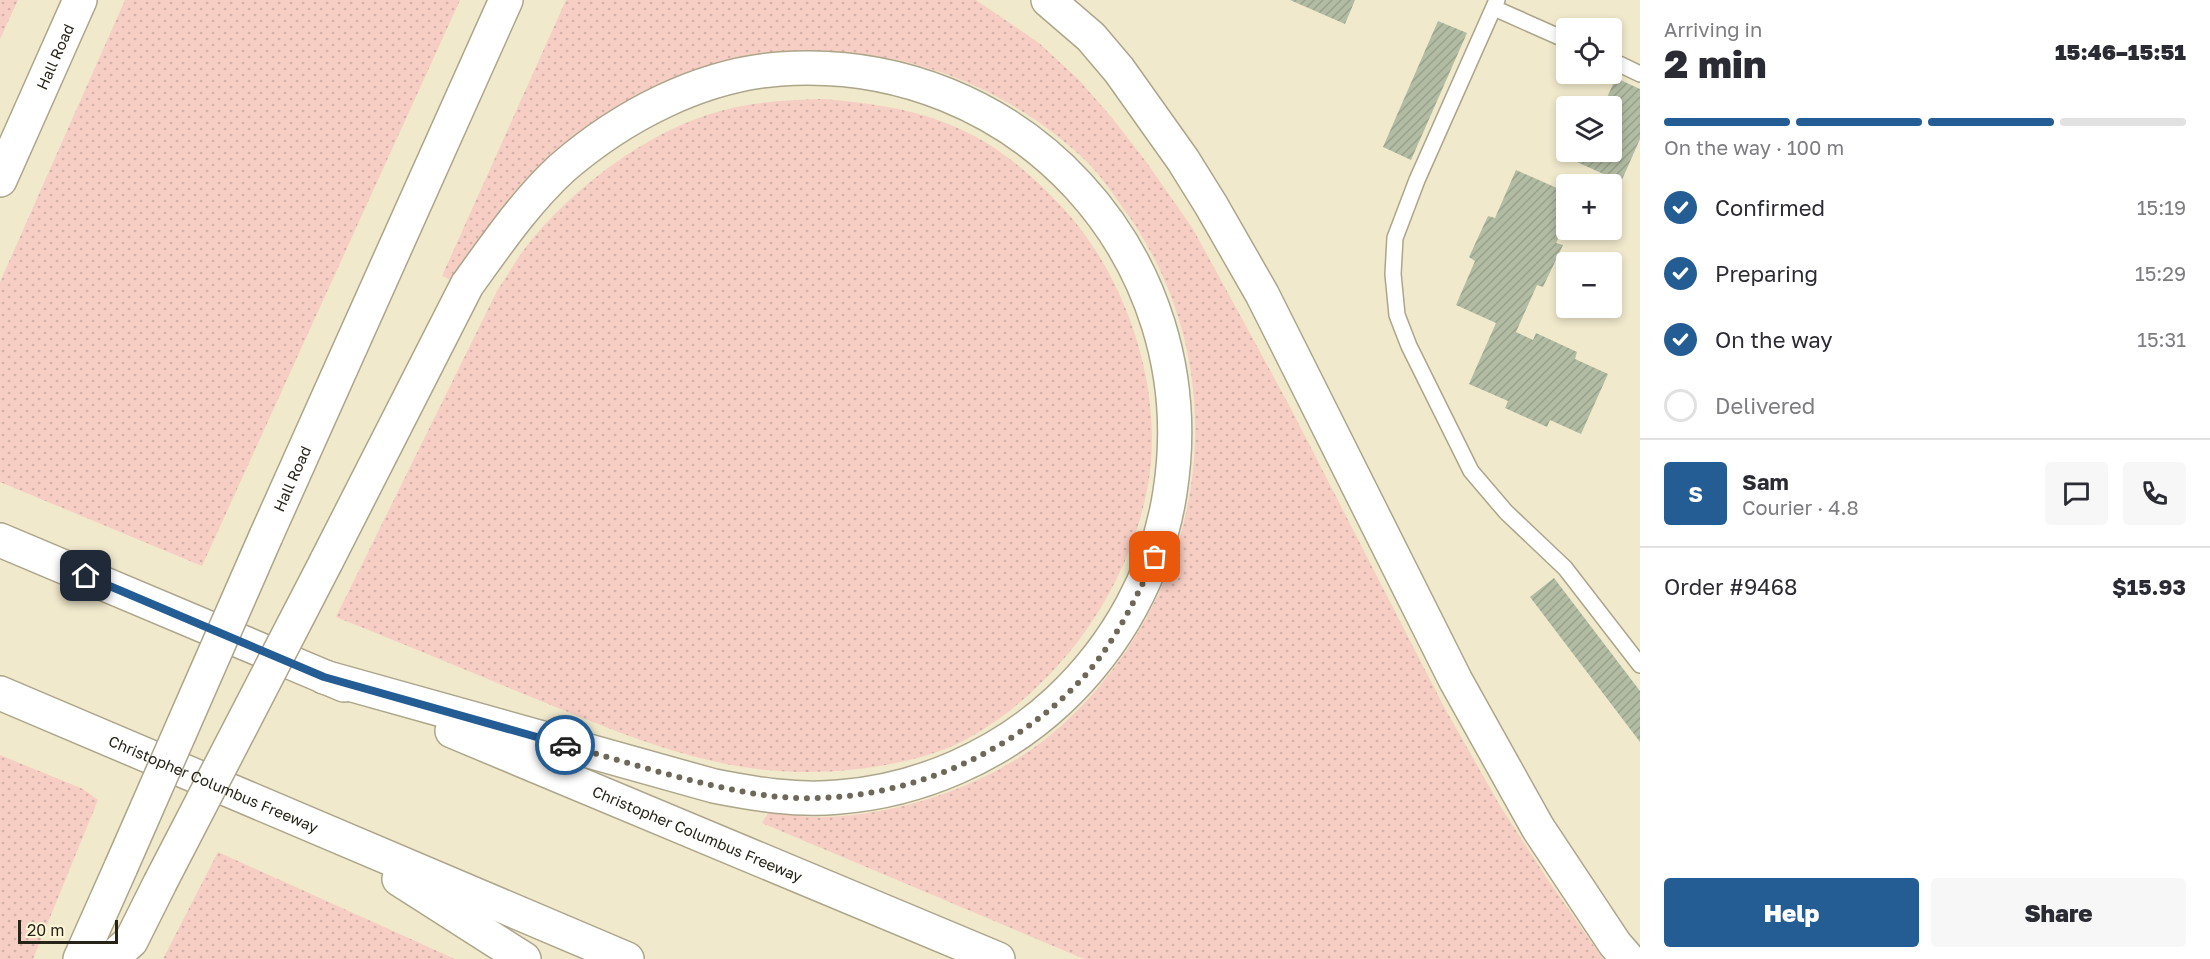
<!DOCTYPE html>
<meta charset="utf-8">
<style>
:root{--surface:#fff;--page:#f7f7f7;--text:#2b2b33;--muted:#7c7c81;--line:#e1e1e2;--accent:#235d94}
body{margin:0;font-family:"Golos Text",sans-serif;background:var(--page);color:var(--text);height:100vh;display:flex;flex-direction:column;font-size:22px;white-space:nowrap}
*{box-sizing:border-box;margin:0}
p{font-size:20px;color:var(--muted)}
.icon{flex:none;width:33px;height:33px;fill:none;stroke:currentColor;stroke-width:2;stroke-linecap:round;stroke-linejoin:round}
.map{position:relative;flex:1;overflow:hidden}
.sheet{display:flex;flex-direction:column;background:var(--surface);width:570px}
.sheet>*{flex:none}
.tools{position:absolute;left:1556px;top:18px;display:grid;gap:12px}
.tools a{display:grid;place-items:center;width:66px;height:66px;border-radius:6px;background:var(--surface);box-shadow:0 3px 9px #0003;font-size:30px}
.scale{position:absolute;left:18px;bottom:15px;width:100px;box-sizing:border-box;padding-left:6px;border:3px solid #262318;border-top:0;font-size:16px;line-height:21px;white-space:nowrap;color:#262318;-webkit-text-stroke:4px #fdf6d9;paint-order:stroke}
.pin{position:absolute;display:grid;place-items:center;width:51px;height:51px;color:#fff;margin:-26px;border-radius:12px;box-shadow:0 3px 9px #0006}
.courier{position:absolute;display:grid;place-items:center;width:60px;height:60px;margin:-30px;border:4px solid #235d94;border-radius:50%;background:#fff;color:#222;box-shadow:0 2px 8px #0007}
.headline em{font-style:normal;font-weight:800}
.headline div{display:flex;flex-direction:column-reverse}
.headline{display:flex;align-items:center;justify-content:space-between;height:102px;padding:0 24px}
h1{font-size:39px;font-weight:800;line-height:45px}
.bar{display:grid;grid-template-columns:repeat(4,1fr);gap:9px 6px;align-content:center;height:72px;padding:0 24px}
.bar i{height:8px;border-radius:4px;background:var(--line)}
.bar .active{background:var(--accent)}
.bar p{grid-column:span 4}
.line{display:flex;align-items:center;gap:15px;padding:0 24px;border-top:2px solid var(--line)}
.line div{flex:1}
.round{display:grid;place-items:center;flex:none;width:63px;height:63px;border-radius:6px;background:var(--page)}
ol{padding:0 24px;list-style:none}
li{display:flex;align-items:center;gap:18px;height:66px}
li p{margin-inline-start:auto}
li .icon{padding:6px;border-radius:50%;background:var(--accent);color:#fff;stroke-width:4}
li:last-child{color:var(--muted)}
li i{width:33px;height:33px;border:3px solid var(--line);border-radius:50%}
.button{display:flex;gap:12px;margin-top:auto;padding:12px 24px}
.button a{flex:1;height:69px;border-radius:6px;background:var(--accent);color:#fff;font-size:24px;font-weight:800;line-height:69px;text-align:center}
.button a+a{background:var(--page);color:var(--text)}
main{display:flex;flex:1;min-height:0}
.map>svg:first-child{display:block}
.grass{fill:url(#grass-dots)}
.building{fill:url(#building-hatch)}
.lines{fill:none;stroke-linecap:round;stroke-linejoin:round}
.lane-casing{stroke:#aca58a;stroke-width:18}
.highway-casing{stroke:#aca58a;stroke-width:36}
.lane{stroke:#fff;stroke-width:15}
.highway{stroke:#fff;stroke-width:33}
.highway-bridge-casing{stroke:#aca58a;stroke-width:36;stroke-linecap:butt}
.highway-bridge{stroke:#fff;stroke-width:33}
.done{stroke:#6d6857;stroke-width:6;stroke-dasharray:0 10.8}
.route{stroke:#235d94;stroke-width:8}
.labels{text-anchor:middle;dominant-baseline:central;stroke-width:4.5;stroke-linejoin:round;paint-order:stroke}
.street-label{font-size:15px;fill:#262318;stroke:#fdf6d9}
</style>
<main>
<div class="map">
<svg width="1640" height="959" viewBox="0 0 1640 959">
<defs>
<pattern id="grass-dots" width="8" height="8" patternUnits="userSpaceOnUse" patternTransform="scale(1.5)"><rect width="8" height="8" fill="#f7cec4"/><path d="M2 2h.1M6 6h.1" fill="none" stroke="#d4b1a8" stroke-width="1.8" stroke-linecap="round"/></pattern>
<pattern id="building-hatch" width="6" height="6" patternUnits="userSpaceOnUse" patternTransform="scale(1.5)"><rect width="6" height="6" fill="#b1bca2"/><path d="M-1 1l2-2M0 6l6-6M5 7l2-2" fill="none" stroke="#98a18b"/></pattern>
</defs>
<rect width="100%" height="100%" fill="#f0e9cc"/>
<!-- grass -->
<g class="grass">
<polygon points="0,0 18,0 0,39"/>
<polygon points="125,0 460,0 202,566 0,482 0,282"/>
<path d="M566,0H976L1039,43L1079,80L1113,119L1147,163L1193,229L1289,405L1443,705L1499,804L1546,877L1603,959H1084L762,823L768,813C787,814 808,818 827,817C892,814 956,795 1012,762C1049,740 1080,711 1106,678C1215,543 1227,354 1126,212C1113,194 1100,174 1084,159C1044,121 993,90 940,72C870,48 803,45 731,63C718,66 703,68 690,73C675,79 647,110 632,122C573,175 514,228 455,281L442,276Z"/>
<path d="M823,99C869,103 918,109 960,129C998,146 1031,174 1059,204C1126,273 1165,389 1148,485C1129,591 1056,692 961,742C918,763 855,772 808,772C710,773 620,733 531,697C466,670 401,643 336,617L498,289C508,275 516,260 526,247C576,184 657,123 737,107C765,101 794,100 823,99Z"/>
<polygon points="0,755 83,789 98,800 33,959 0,959"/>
<polygon points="218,852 455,959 163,959"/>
</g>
<!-- building -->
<g class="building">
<polygon points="1290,0 1355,0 1345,24"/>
<polygon points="1438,21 1467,33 1411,160 1383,147"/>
<polygon points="1616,78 1640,89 1640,139 1621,182 1577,162 1582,152 1611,152 1611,106 1603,106"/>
<polygon points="1516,170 1566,192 1566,221 1556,243 1563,245 1543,287 1537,285 1516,332 1533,340 1536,333 1577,352 1575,359 1608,374 1581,434 1550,420 1547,427 1505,408 1508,401 1469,384 1496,323 1456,305 1475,261 1469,257 1488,216 1495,218"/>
<polygon points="1554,578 1640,691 1640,742 1530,597"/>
</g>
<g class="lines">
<defs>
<g id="lane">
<polyline points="1497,0 1417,180 1395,238 1393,274 1397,315 1409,346 1471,471 1506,512 1565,568 1640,665"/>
<polyline points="1494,8 1566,40"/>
<polyline points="1611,60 1640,74"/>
</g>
<g id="highway">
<polyline points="1048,0 1091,37 1119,70 1183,160 1211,205 1262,294 1456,681 1538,828 1615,944 1628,959"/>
<path id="s1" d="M0,180L80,0"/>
<path id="s2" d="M266,536L506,0"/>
<polyline points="0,540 344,685"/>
<path d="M324,677L714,786C755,794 796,801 839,797C919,791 999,756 1058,701C1117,646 1158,572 1170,492C1207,256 1018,52 780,69C700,75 622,116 562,168C525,202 496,245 467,285L326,562"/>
<path id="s3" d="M0,693L627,959"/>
<path id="s4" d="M452,731L998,959"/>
<polyline points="399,879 524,959"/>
<polyline points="80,959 121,867"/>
<polyline points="111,959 131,941 160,883"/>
</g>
</defs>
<!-- lane casing -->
<use href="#lane" class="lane-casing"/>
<!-- highway casing -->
<use href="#highway" class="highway-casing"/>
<!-- lane -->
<use href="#lane" class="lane"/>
<!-- highway -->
<use href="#highway" class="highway"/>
<defs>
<g id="highway-bridge">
<polyline points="121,867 266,536"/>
<polyline points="160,883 326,562"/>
</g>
</defs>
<!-- highway-bridge casing -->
<use href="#highway-bridge" class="highway-bridge-casing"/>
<!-- highway-bridge -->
<use href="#highway-bridge" class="highway-bridge"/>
</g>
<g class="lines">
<!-- done -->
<path class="done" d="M565,745C630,763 696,785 763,795C877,811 1001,765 1080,681C1113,646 1135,601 1155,557"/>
<!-- route -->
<polyline class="route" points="86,576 324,677 565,745"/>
</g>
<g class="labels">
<!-- street labels -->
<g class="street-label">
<text stroke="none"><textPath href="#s1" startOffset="135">Hall Road</textPath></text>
<text stroke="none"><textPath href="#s2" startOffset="63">Hall Road</textPath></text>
<text stroke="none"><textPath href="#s3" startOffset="232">Christopher Columbus Freeway</textPath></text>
<text stroke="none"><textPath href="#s4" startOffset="266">Christopher Columbus Freeway</textPath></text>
</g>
</g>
</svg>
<div class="tools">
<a><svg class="icon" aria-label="locate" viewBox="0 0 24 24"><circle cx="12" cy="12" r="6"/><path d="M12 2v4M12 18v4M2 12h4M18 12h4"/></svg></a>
<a><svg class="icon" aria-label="layers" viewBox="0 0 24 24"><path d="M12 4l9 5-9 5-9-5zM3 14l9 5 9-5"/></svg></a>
<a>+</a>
<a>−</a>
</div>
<div class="scale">20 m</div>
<div class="pin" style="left:1155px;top:557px;background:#ea580c"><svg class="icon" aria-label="bag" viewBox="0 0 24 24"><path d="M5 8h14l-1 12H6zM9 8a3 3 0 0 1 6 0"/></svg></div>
<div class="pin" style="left:86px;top:576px;background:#1f2937"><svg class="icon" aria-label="home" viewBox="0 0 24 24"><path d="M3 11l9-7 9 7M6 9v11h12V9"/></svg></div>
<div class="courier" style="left:565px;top:745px"><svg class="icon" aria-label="car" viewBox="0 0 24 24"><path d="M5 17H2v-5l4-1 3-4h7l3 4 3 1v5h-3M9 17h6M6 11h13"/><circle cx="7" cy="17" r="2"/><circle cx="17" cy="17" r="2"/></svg></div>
</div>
<section class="sheet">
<div class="headline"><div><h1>2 min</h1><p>Arriving in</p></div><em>15:46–15:51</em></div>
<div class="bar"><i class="active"></i><i class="active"></i><i class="active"></i><i></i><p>On the way · 100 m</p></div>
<ol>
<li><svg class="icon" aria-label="check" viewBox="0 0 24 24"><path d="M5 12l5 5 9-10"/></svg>Confirmed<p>15:19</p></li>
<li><svg class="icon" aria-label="check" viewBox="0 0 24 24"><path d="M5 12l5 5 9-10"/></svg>Preparing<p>15:29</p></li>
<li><svg class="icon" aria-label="check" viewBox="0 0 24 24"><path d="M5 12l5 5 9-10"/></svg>On the way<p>15:31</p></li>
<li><i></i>Delivered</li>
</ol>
<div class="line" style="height:108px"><b class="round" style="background:var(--accent);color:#fff">S</b><div><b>Sam</b><p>Courier · 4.8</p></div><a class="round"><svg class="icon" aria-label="chat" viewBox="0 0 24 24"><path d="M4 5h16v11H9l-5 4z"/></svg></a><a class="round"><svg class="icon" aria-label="phone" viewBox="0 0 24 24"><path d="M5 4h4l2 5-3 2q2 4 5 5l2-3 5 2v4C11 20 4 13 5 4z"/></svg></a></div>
<div class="line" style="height:78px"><div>Order #9468</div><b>$15.93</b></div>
<div class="button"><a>Help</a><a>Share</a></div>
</section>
</main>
